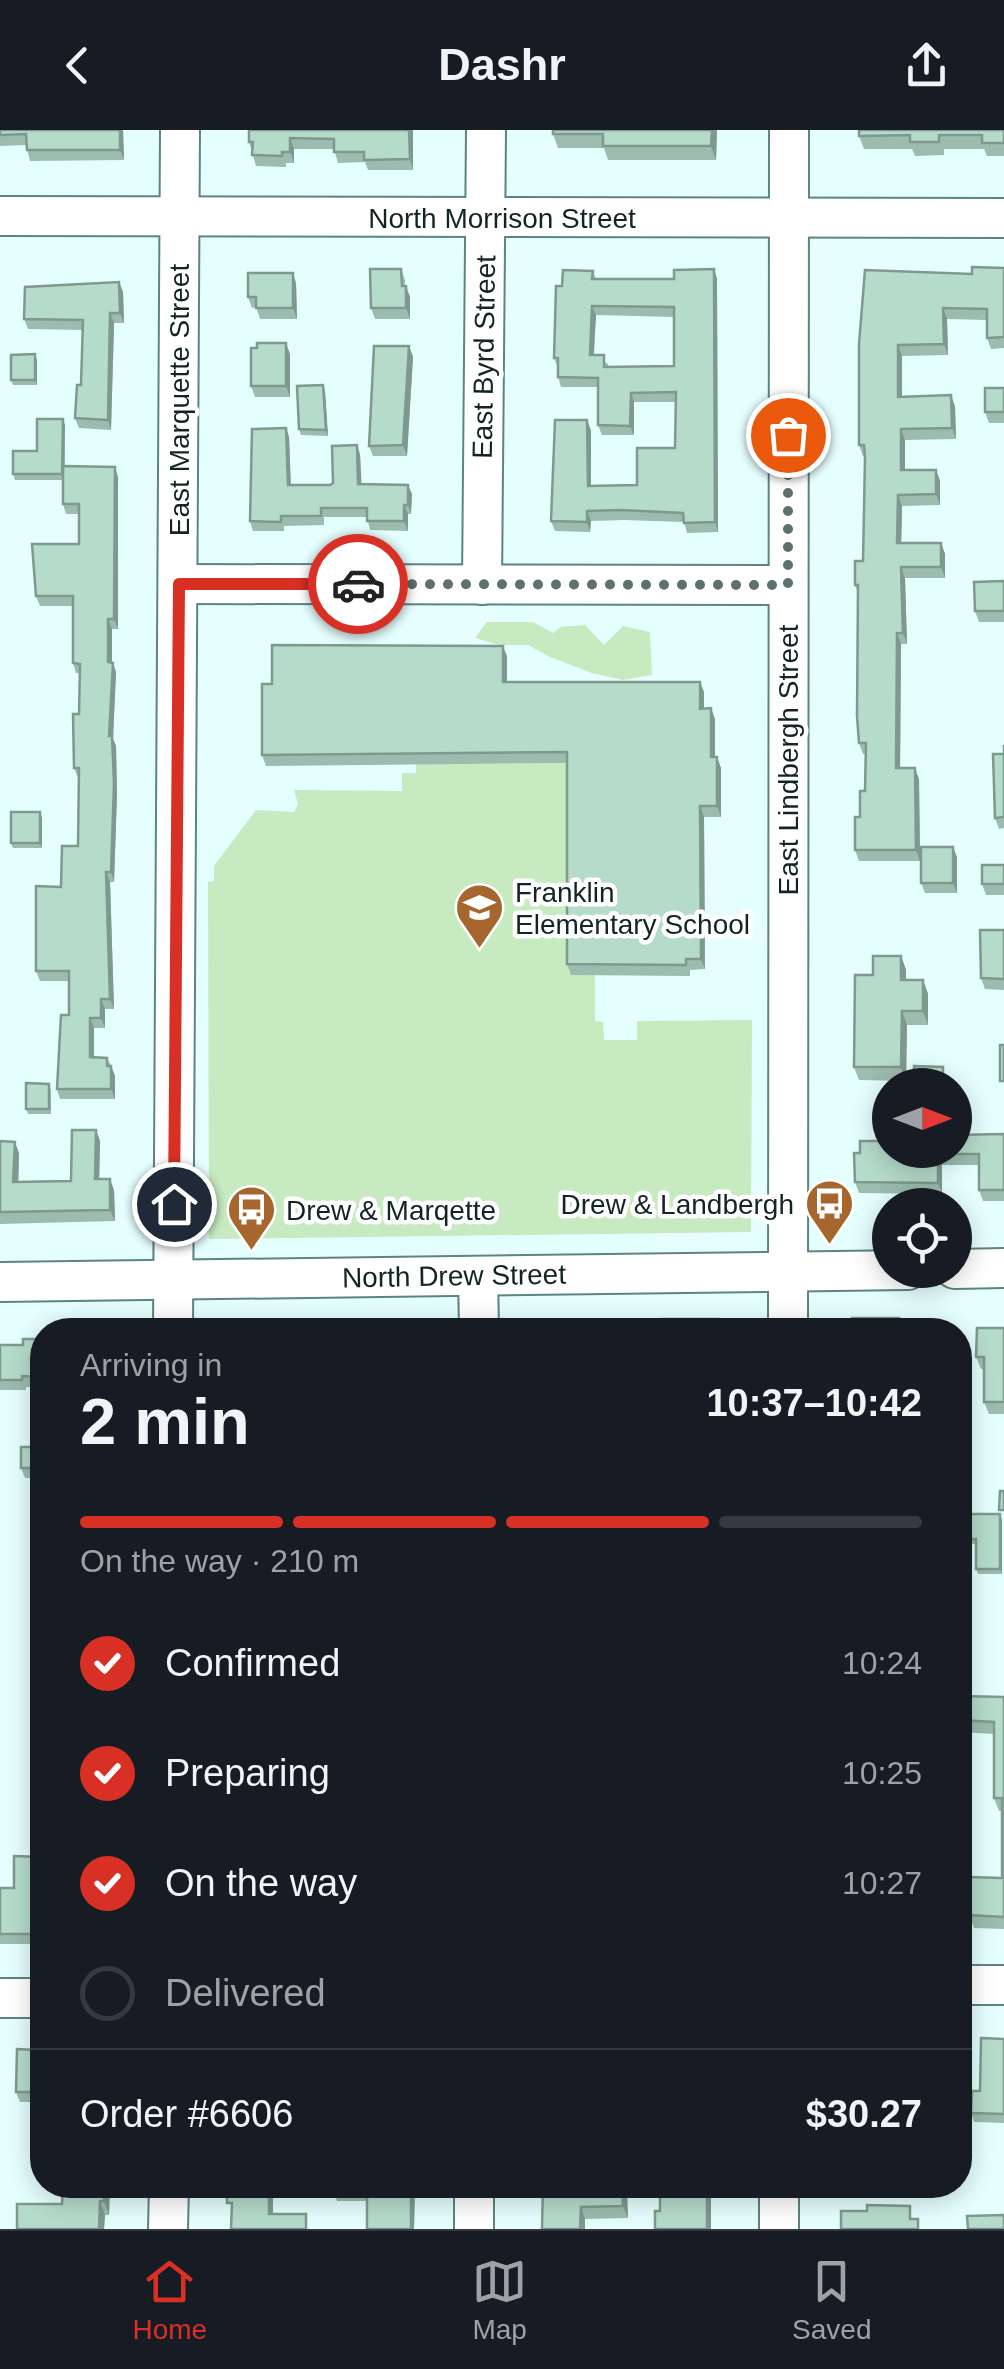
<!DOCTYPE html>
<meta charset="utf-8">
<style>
:root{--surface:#171b24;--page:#242831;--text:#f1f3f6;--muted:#9ea1a6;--line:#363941;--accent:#d93025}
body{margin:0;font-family:Helvetica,sans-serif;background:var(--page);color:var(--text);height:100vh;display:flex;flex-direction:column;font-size:38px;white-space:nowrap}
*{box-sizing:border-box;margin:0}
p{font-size:32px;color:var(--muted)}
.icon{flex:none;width:55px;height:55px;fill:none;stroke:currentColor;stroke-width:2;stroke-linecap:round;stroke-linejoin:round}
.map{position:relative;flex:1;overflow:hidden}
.drawer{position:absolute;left:30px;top:1188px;width:942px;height:880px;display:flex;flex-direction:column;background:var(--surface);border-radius:40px;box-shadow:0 5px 25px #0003}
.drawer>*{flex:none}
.needle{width:65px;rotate:90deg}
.controls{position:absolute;left:872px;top:938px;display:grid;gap:20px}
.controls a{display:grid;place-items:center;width:100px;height:100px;border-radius:50%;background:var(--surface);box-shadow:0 5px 25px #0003;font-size:50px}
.pin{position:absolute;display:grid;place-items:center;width:85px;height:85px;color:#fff;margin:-42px;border:5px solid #fff;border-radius:50%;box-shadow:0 2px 10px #0007}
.courier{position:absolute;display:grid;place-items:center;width:100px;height:100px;margin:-50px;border:8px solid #d93025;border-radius:50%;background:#fff;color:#222;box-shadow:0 2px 12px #0007}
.overview em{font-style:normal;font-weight:700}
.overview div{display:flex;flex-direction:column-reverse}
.overview{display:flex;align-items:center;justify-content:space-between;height:170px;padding:0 50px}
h1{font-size:65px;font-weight:700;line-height:75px}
.bar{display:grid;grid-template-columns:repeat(4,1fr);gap:15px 10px;align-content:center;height:120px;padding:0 50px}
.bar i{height:12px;border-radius:8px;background:var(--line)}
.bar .selected{background:var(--accent)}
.bar p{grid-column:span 4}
.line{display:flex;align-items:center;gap:25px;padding:0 50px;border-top:2px solid var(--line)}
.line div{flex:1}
ol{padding:0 50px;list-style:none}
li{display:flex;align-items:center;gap:30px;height:110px}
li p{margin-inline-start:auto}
li .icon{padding:10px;border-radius:50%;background:var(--accent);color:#fff;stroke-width:4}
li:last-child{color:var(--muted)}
li i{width:55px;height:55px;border:5px solid var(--line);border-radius:50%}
header{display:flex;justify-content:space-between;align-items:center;height:130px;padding:0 50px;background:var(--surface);font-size:45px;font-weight:700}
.menu{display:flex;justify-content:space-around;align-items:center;height:140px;border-top:2px solid var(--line);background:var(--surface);font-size:28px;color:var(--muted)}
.menu a{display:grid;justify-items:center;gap:5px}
.menu .selected{color:var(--accent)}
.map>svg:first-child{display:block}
.green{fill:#c7eac1}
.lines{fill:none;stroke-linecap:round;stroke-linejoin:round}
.minor-casing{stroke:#5c8484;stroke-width:42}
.minor{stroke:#fff;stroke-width:38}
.wall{fill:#9cbcaf;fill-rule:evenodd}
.shaded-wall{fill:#7f998e}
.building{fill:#b5dbcb;stroke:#7f998e;stroke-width:2.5;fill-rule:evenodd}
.done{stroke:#5c7170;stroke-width:10;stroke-dasharray:0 18}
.route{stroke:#d93025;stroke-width:12}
.labels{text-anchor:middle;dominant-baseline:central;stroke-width:9;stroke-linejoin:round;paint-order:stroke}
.street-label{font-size:28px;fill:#132424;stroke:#fff}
.poi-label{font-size:28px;fill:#132424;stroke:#fff;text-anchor:start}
</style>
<header><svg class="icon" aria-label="back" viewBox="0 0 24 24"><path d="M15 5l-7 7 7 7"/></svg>Dashr<svg class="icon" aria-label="share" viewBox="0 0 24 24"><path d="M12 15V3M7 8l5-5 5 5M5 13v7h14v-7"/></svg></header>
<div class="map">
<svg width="1004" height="2099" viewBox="0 0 1004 2099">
<rect width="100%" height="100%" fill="#e5fffe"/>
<!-- green -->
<g class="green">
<polygon points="487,492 533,492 553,503 561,497 585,495 604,515 623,496 650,502 652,545 623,550 592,543 550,527 528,515 499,515 475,508"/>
<polygon points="571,633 595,845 595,891 603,892 604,910 637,910 637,891 752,890 751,1102 209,1109 208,752 214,751 214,736 256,680 294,682 298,674 294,660 402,661 402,643 416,643 416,634"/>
</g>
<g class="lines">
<defs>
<g id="minor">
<polyline points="0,86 1004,88"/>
<polyline points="179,454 788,455"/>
<polyline points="482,455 486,0"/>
<polyline points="955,1139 1004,1138"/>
<polyline points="478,1146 479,1200"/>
<polyline points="0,1152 908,1140"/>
<polyline points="173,1200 180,0"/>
<polyline points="788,1200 789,0"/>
<polyline points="960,1855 1004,1855"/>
<polyline points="0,1868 42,1868"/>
<polyline points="168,2099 169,2055"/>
<polyline points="474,2099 474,2055"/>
<polyline points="779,2099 779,2055"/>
</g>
</defs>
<!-- minor casing -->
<use href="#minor" class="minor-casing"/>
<!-- minor -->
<use href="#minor" class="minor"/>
</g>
<!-- wall -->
<g class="wall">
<polygon points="0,0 123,0 124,30 30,31 26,15 0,16"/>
<polygon points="249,0 413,0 413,40 368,40 365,32 338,33 334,19 294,19 294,33 286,33 286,37 256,36 249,12"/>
<polygon points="717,0 716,30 608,30 604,18 558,18 553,4"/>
<polygon points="1004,0 1004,26 987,26 984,19 944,19 944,25 915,26 912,19 864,19 859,6"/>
<polygon points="1004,138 1004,218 991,219 987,208 987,190 947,189 948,225 902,226 902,267 955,276 956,309 905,310 905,340 936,340 940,351 940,375 902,376 901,413 941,413 945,424 945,448 905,448 907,514 901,514 900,638 919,649 920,731 859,731 855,720 865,661 866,624 863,624 859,613 858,463 855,455 863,431 865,326 863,326 859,315 859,214 972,144"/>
<polygon points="401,139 405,150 405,156 410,167 410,189 375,189 371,178"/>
<path d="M714,139L717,149L718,402L687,403L684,392L624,390L591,391L590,402L555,401L551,391L591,300V356L637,355L675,318L676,272H634V305H602L598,295V257H561L558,247V238L554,228L562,156L593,141L596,149H674ZM596,185L674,187V236L608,237V234L594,225Z"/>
<polygon points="119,152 123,162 124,193 114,193 111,300 79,298 75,288 81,255 82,200 28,199 24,189"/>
<polygon points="296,153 297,189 260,189 256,177 252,178 248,167"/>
<polygon points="409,216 413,227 407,326 373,326 369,316"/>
<polygon points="290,224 290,267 255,267 251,256"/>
<polygon points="37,230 37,255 13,255 11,250"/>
<polygon points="1004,258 1004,293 989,293 985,282"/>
<polygon points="325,261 328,306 301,305 299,299"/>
<polygon points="65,295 65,336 118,347 118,499 112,499 112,533 116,542 113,609 116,616 117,664 114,752 110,752 114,879 105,879 105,898 94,898 94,928 107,928 111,936 115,946 115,969 60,969 57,959 69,885 69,851 40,851 36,841 61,757 78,716 78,648 74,638 79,584 80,543 76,543 73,533 73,476 40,476 36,466 79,414 79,384 66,384 63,374 63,350 15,350 13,344"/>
<polygon points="286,298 289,307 291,355 330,355 360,324 361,354 412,364 411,384 408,384 408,401 370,400 367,387 324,387 324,395 284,396 284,401 253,401 250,391"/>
<polygon points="1004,451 1004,492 979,492 975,481"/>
<polygon points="507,526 507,552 700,552 704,562 704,579 715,589 715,627 721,638 721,687 704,687 705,839 690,840 690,846 571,845 567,834 567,633 266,636 262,625 272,554"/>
<polygon points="1004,615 1004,698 999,699 995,688"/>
<polygon points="42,688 42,718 13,718 11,713"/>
<polygon points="957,727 957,763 925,763 921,753"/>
<polygon points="1004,735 1004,765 986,765 982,754"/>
<polygon points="1004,800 1004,860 985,859 981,848"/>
<polygon points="901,826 906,840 906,850 923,850 928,864 928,895 907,895 906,951 859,950 854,937 873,845"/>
<polygon points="51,959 51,984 28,984 26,979"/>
<polygon points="96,1000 100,1011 99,1049 114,1060 115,1091 0,1094 0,1011 19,1023 18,1052 71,1051"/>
<polygon points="1004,1004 1004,1071 983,1071 979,1060 979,1035 942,1035 942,1064 859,1063 855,1052 890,1020"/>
<polygon points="1004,1198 1004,1312 1004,1284 989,1284 984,1272 984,1239 981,1239 976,1227"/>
<polygon points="42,1209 42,1257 26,1257 26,1260 0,1260 0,1215 23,1215"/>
<polygon points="42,1317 42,1348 25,1348 21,1338"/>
<polygon points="1002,1390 1002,1444 978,1444 976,1439 976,1414 969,1414 967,1409"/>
<polygon points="960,1566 1004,1567 1004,1799 974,1798 969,1785 1002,1748 1002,1681 999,1681 994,1668 994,1604 960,1602"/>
<polygon points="42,1727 42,1814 0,1814 0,1758 14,1758"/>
<polygon points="1004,1909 1004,1993 974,1992 971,1983"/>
<polygon points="38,1925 42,1925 42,1972 20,1972 16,1962"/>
<polygon points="63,2055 110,2055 109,2085 105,2085 104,2099 17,2099 62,2074"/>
<polygon points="334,2055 415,2055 414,2099 367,2099 367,2071 337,2071 334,2062"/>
<polygon points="543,2055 627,2062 628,2088 585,2089"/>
<polygon points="660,2055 716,2055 716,2065 711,2065 711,2099 660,2081"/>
</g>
<!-- shaded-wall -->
<g class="shaded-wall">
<polygon points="120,0 123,0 124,30 120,20"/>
<polygon points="409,0 413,0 413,40 410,29"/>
<polygon points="712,0 717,0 716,30 711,16"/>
<polygon points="290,8 294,19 294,33 290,22"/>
<polygon points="714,139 717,149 718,402 715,392"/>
<polygon points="293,143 296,153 297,189 293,178"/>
<polygon points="119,152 123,162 124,193 120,183"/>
<polygon points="406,156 410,167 410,189 406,178"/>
<polygon points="592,176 596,185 593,234 590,225"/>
<polygon points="943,178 947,189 948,225 944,214"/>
<polygon points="110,183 114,193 111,300 108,290"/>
<polygon points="286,213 290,224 290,267 286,256"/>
<polygon points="898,215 902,226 902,278 898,267"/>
<polygon points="409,216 413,227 407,326 403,315"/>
<polygon points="35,224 37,230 37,255 35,250"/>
<polygon points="323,255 325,261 328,306 326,300"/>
<polygon points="631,263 634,272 634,305 630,296"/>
<polygon points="951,265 955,276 956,309 952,298"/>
<polygon points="63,289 65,295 64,350 62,344"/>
<polygon points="587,290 591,300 591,366 588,356"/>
<polygon points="286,298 289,307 291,364 288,355"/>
<polygon points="901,299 905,310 905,351 901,340"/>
<polygon points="357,315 360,324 362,363 358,354"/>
<polygon points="115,337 118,347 118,499 114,489"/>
<polygon points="936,340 940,351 940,375 936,364"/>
<polygon points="408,355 412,364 411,384 408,375"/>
<polygon points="898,365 902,376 901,424 897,413"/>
<polygon points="404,375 408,384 408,401 404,391"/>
<polygon points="587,381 591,391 590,402 587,392"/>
<polygon points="941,413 945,424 945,448 941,437"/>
<polygon points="901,437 905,448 907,514 903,503"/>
<polygon points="108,489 112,499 112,542 108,532"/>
<polygon points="897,503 901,514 900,649 896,638"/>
<polygon points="503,516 507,526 507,563 503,552"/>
<polygon points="113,533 116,542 113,609 116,616 117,664 114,752 111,742 109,606"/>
<polygon points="700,552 704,562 704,589 700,579"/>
<polygon points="711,578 715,589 715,638 711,627"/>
<polygon points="717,627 721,638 721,687 717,676"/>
<polygon points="915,638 919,649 920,731 916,720"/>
<polygon points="700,676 704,687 705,839 701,829"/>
<polygon points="40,682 42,688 42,718 40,713"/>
<polygon points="953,717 957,727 957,763 953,753"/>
<polygon points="106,742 110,752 114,879 110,869"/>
<polygon points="901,826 906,840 906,864 901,850"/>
<polygon points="923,850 928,864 928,895 923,881"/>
<polygon points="101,869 105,879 105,898 101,888"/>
<polygon points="902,881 907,895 906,951 901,937"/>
<polygon points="90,888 94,898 94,937 90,927"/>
<polygon points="111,936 115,946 115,969 111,959"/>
<polygon points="96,1000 100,1011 99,1060 95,1049"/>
<polygon points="15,1012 19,1023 18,1064 13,1052"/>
<polygon points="938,1024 942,1035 942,1064 938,1053"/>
<polygon points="110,1049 114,1060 115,1091 110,1080"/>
<polygon points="1000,1384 1002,1390 1002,1444 1000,1439"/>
<polygon points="104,2055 110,2055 109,2085 104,2071"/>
<polygon points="269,2055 273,2055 273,2093 269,2084"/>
<polygon points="411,2055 415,2055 414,2099 411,2099"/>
<polygon points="622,2055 624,2055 627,2062 628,2088 623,2076"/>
<polygon points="707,2055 711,2065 711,2099 707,2099"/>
<polygon points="100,2071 105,2085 104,2099 99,2099"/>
<polygon points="581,2077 585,2089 585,2099 580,2099"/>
</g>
<!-- building -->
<g class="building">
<polygon points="0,0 120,0 120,20 27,20 26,4 0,5"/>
<polygon points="249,0 409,0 410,29 364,30 364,22 334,22 334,9 290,8 290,22 282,22 282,26 252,25 253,12 249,12"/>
<polygon points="553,0 712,0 711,16 603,16 603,4 553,4"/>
<polygon points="859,0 1004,0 1004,13 982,13 982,5 939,5 939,12 910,12 910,5 859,6"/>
<polygon points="972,137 1004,138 1004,207 987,208 987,179 943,178 944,214 898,215 898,267 951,265 952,298 901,299 901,340 936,340 936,364 898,365 897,413 941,413 941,437 901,437 903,503 897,503 896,638 915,638 916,720 855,720 855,687 860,687 860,661 865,661 866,613 859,613 857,586 858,455 855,455 855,431 863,431 865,328 864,315 859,315 859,214 865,140 972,144"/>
<polygon points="370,139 401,139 402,156 406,156 406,178 371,178"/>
<path d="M714,139L715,392L684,393L683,383L621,380L587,381V392L551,391L555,290H587L588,356L637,355V318H675L676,262L631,263L630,296L598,295V248L558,247V228H554L556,156H562L563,140L593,141L592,149H674V140ZM592,176L674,177V236L604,237V225H590Z"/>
<polygon points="248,143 293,143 293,178 256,178 256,167 248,167"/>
<polygon points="119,152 120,183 110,183 108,290 75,288 77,255 81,255 83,190 24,189 25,157"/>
<polygon points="257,213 286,213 286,256 251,256 251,218 257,218"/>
<polygon points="374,216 409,216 403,315 369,316"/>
<polygon points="35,224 35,250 11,250 11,225"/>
<polygon points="323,255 326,300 299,299 297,256"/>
<rect x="985" y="258" width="19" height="24"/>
<polygon points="37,289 63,289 62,344 13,344 13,321 37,321"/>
<polygon points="286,298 288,355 330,355 333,353 332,316 357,315 358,354 408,355 408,375 404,375 404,391 367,391 367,378 321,378 321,386 281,386 281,392 250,391 252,299"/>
<polygon points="63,336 115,337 114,489 108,489 108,532 113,533 109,606 112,606 114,654 111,742 106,742 110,869 101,869 101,888 90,888 90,927 107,928 107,936 111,936 111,959 57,959 61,885 69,885 69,841 36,841 36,756 61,757 62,716 78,716 79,638 74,638 73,584 79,584 80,534 73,533 73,466 36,466 32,414 79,414 79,374 63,374"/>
<polygon points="1004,451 1004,481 975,481 974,452"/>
<polygon points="272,515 503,516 503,552 700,552 700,579 711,578 711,627 717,627 717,676 700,676 701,829 686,829 686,835 567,834 567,622 262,625 262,554 272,554"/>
<polygon points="1004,615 1004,687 995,688 993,624 1004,624"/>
<rect x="11" y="682" width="29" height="31"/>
<rect x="921" y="717" width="32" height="36"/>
<rect x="982" y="735" width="22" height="19"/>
<polygon points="980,800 1004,800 1004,849 981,848"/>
<polygon points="873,826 901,826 901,850 923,850 923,881 902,881 901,937 854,937 855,845 873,845"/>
<rect x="1000" y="915" width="4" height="36"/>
<polygon points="914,936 943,937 943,955 914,955"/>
<polygon points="26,953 49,954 49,979 26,979"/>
<polygon points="72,1000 96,1000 95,1049 110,1049 110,1080 0,1082 0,1011 15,1012 13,1052 71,1051"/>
<polygon points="1004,1004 1004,1060 979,1060 979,1024 938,1024 938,1053 855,1052 854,1023 860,1023 860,1011 890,1011 890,1020 955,1020 955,1005"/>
<polygon points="852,1188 899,1188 899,1198 921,1198 921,1200 852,1200"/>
<polygon points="662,1189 718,1189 718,1200 530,1200 530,1198 554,1198 554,1191 662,1192"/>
<polygon points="417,1194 417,1200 336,1200 336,1196"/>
<rect x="236" y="1195" width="48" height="5"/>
<polygon points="977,1198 1004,1198 1004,1272 984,1272 984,1227 976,1227"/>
<polygon points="23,1209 42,1209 42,1247 22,1246 22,1250 0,1250 0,1215 23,1215"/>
<rect x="21" y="1317" width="21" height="21"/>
<polygon points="1000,1361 1004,1361 1004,1380 999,1380"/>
<polygon points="968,1384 1000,1384 1000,1439 976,1439 976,1409 967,1409"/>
<polygon points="960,1566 1004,1567 1004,1787 969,1785 970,1747 1002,1748 1002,1668 994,1668 994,1592 960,1590"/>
<polygon points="14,1726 42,1727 42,1804 0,1804 0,1758 14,1758"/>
<polygon points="981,1908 1004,1909 1004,1984 971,1983 972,1961 980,1961"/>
<polygon points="17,1919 36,1920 36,1925 42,1925 42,1962 16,1962"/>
<polygon points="63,2055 104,2055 104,2071 100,2071 99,2099 17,2099 17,2074 62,2074"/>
<polygon points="227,2055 269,2055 269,2084 306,2084 306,2099 231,2099 232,2073 227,2073"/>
<polygon points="334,2055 411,2055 411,2099 367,2099 367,2062 334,2062"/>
<polygon points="543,2055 622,2055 623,2076 581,2077 580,2099 542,2099"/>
<polygon points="660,2055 707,2055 707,2099 655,2099 655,2081 660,2081"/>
<polygon points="867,2075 910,2076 910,2089 918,2089 918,2099 841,2099 841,2081 867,2081"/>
<polygon points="1004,2085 1004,2099 968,2099 967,2086"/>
</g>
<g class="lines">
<!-- done -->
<polyline class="done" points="358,454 788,455 788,305"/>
<!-- route -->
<polyline class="route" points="174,1074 179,454 358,454"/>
</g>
<!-- icons -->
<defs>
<symbol id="school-pin" viewBox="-11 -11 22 30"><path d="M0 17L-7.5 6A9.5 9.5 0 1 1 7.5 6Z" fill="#a6672f" stroke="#fff"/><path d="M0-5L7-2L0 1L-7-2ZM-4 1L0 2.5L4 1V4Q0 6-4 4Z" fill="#fff"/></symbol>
<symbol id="bus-pin" viewBox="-11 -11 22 30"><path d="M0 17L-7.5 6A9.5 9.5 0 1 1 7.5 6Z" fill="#a6672f" stroke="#fff"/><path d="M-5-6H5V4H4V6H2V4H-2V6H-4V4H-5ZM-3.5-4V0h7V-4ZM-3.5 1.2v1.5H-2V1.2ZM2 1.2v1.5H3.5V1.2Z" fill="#fff"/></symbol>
</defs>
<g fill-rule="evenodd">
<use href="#school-pin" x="452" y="750" width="55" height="75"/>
<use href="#bus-pin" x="802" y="1046" width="55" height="75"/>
<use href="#bus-pin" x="224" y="1052" width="55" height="75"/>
</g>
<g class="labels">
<!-- street labels -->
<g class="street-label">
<text x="502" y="88">North Morrison Street</text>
<text transform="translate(484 227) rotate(-89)">East Byrd Street</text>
<text transform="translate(179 270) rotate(-90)">East Marquette Street</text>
<text transform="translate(788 630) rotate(-90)">East Lindbergh Street</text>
<text transform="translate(454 1146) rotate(-1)">North Drew Street</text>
</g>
<!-- poi labels -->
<g class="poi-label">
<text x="515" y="762">Franklin<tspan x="515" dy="32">Elementary School</tspan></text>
<text x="794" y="1074" text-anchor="end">Drew &amp; Landbergh</text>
<text x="286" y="1080">Drew &amp; Marqette</text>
</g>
</g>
</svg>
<div class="controls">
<a><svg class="needle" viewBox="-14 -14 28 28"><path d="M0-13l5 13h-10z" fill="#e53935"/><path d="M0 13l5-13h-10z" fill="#9ea1a6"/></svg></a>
<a><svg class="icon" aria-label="locate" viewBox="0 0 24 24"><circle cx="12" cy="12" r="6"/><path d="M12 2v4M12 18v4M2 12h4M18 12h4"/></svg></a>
</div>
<div class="pin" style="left:788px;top:305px;background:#ea580c"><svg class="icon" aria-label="bag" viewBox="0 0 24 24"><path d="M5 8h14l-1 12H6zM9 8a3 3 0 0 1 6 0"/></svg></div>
<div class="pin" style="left:174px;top:1074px;background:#1f2937"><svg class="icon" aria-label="home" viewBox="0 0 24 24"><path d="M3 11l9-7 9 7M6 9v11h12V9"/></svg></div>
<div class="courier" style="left:358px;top:454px"><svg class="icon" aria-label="car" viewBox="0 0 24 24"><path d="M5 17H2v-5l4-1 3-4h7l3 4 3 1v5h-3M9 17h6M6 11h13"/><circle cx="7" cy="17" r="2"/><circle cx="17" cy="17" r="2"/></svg></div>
<section class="drawer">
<div class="overview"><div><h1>2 min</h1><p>Arriving in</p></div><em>10:37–10:42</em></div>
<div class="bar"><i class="selected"></i><i class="selected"></i><i class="selected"></i><i></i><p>On the way · 210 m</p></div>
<ol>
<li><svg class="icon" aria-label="check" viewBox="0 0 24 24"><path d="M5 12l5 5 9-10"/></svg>Confirmed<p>10:24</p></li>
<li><svg class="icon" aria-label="check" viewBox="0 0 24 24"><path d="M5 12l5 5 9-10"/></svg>Preparing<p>10:25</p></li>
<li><svg class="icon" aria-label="check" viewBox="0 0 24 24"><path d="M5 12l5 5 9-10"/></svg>On the way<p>10:27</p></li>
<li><i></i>Delivered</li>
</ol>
<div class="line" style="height:130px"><div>Order #6606</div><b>$30.27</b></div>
</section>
</div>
<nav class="menu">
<a class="selected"><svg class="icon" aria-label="home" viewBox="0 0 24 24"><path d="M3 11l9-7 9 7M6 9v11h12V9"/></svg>Home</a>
<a><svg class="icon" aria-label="map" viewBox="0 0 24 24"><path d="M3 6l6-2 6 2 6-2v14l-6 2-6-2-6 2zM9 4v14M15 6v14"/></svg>Map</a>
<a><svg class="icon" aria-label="saved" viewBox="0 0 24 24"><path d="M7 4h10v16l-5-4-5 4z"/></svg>Saved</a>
</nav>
